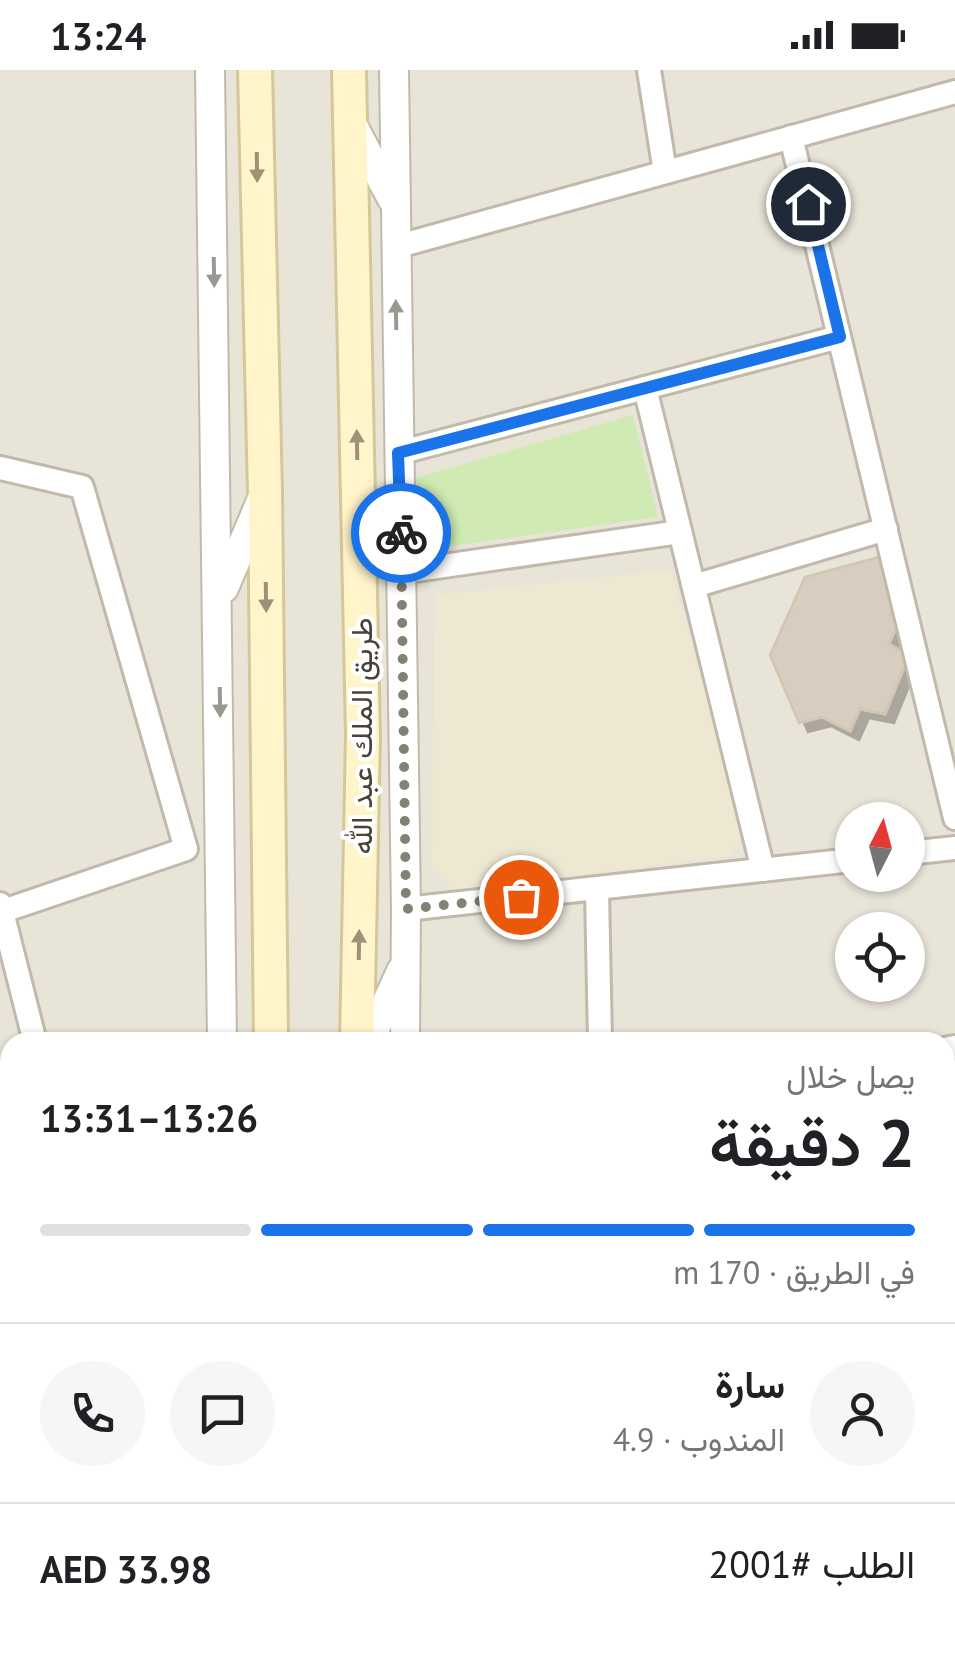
<!DOCTYPE html>
<html lang="ar">
<meta charset="utf-8">
<style>
:root{--surface:#fff;--page:#f6f6f6;--text:#202124;--muted:#757577;--line:#e0e0e0;--accent:#1a73e8}
body{margin:0;font-family:"PT Sans",Vazirmatn,sans-serif;background:var(--page);color:var(--text);direction:rtl;height:100vh;display:flex;flex-direction:column;font-size:38px;white-space:nowrap}
*{box-sizing:border-box;margin:0}
p{font-size:32px;color:var(--muted)}
.icon{flex:none;width:55px;height:55px;fill:none;stroke:currentColor;stroke-width:2;stroke-linecap:round;stroke-linejoin:round}
.map{position:relative;flex:1;overflow:hidden;direction:ltr}
.drawer{position:absolute;left:0px;top:962px;width:955px;height:622px;display:flex;flex-direction:column;background:var(--surface);border-radius:30px 30px 0 0;box-shadow:0 2px 8px #0004;direction:rtl}
.drawer>*{flex:none}
.needle{width:65px;rotate:6deg}
.fabs{position:absolute;left:835px;top:732px;display:grid;gap:20px}
.fabs a{display:grid;place-items:center;width:90px;height:90px;border-radius:50%;background:var(--surface);box-shadow:0 2px 8px #0004;font-size:50px}
.pin{position:absolute;display:grid;place-items:center;width:85px;height:85px;color:#fff;margin:-42px;border:5px solid #fff;border-radius:50%;box-shadow:0 2px 10px #0007}
.courier{position:absolute;display:grid;place-items:center;width:100px;height:100px;margin:-50px;border:8px solid #1a73e8;border-radius:50%;background:#fff;color:#222;box-shadow:0 2px 12px #0007}
.overview em{font-style:normal;font-weight:600}
.overview div{display:flex;flex-direction:column-reverse}
.overview{display:flex;align-items:center;justify-content:space-between;height:170px;padding:0 40px}
h1{font-size:65px;font-weight:600;line-height:75px}
.bar{display:grid;grid-template-columns:repeat(4,1fr);gap:15px 10px;align-content:center;height:120px;padding:0 40px}
.bar i{height:12px;border-radius:8px;background:var(--line)}
.bar .active{background:var(--accent)}
.bar p{grid-column:span 4}
.line{display:flex;align-items:center;gap:25px;padding:0 40px;border-top:2px solid var(--line)}
.line div{flex:1}
.round{display:grid;place-items:center;flex:none;width:105px;height:105px;border-radius:52px;background:var(--page)}
.status{display:flex;justify-content:space-between;align-items:center;height:70px;padding:0 50px;background:var(--surface);direction:ltr}
.status svg{height:28px;fill:currentColor}
.map>svg:first-child{display:block}
.residential{fill:#e9e4d8;fill-rule:evenodd}
.education{fill:#eee8d3}
.green{fill:#cfeab2}
.building{fill:#d7cebf;stroke:#d2c6b2;stroke-width:2.5;filter:url(#shadow)}
.lines{fill:none;stroke-linecap:round;stroke-linejoin:round}
.minor-casing{stroke:#c1baac;stroke-width:28}
.tertiary-casing{stroke:#c1baac;stroke-width:32}
.secondary-casing{stroke:#d6c799;stroke-width:38}
.minor{stroke:#fff;stroke-width:22}
.tertiary{stroke:#fff;stroke-width:28}
.secondary{stroke:#fff4ca;stroke-width:32}
.oneway{fill:#9b9379}
.oneway2{fill:#9b9891}
.done{stroke:#858076;stroke-width:10;stroke-dasharray:0 18}
.route{stroke:#1a73e8;stroke-width:12}
.labels{text-anchor:middle;dominant-baseline:central;stroke-width:8;stroke-linejoin:round;paint-order:stroke}
.street-label{font-size:30px;fill:#494337;stroke:#fff}
</style>
<div class="status"><b>13:24</b><svg viewBox="0 0 49 12"><path d="M0 12V9h3v3zM5 12V6h3v6zM10 12V3h3v9zM15 12V0h3v12zM26 1h20v11H26zM47 4h2v5h-2z"/></svg></div>
<div class="map">
<svg width="955" height="1583" viewBox="0 0 955 1583">
<defs>
<filter id="shadow"><feDropShadow dx="9" dy="9" stdDeviation="0" flood-color="#0004"/></filter>
</defs>
<rect width="100%" height="100%" fill="#f5f2ea"/>
<!-- residential -->
<path class="residential" d="M0,0H955V1583H0ZM852,750H908V805H852ZM852,860H908V915H852ZM10,972H945V1575H10Z"/>
<!-- education -->
<polygon class="education" points="671,500 745,764 728,786 455,821 432,798 435,525"/>
<!-- green -->
<polygon class="green" points="633,345 658,447 424,480 416,408"/>
<!-- building -->
<polygon class="building" points="879,487 890,502 897,534 890,544 900,550 889,574 909,585 885,644 860,639 850,661 822,647 799,653 770,585 805,507"/>
<g class="lines">
<defs>
<g id="minor">
<polyline points="649,0 665,102"/>
<polyline points="791,67 955,748"/>
<polyline points="395,177 955,22"/>
<polyline points="645,318 763,800"/>
<polyline points="398,383 839,267"/>
<polyline points="0,398 82,417 186,779 0,842"/>
<polyline points="402,502 680,462"/>
<polyline points="694,516 886,459"/>
<polyline points="908,783 955,778"/>
<polyline points="597,819 600,972"/>
<polyline points="0,834 35,972"/>
<polyline points="406,839 852,790"/>
<polyline points="945,979 955,977"/>
<polyline points="945,1085 955,1111"/>
<polyline points="945,1183 955,1182"/>
<polyline points="0,1335 10,1331"/>
<polyline points="945,1371 955,1368"/>
<polyline points="945,1478 955,1487"/>
<polyline points="144,1575 147,1583"/>
</g>
<g id="tertiary">
<polyline points="210,0 222,972"/>
<polyline points="394,0 406,839 405,972"/>
<polyline points="351,52 392,129"/>
<polyline points="224,518 264,424"/>
<polyline points="369,972 401,901"/>
<polyline points="240,1575 242,1583"/>
<polyline points="433,1575 434,1583"/>
</g>
<g id="secondary">
<polyline points="255,0 265,423 271,972"/>
<polyline points="349,0 363,666 357,972"/>
<polyline points="291,1575 292,1583"/>
<polyline points="381,1575 381,1583"/>
</g>
</defs>
<!-- minor casing -->
<use href="#minor" class="minor-casing"/>
<!-- tertiary casing -->
<use href="#tertiary" class="tertiary-casing"/>
<!-- secondary casing -->
<use href="#secondary" class="secondary-casing"/>
<!-- minor -->
<use href="#minor" class="minor"/>
<!-- tertiary -->
<use href="#tertiary" class="tertiary"/>
<!-- secondary -->
<use href="#secondary" class="secondary"/>
</g>
<!-- one-way arrows -->
<defs><path id="oneway-solid" d="M-6-.8H1V-3.2L6.5 0L1 3.2V.8H-6Z" transform="scale(2.5)"/></defs>
<g class="oneway">
<use href="#oneway-solid" transform="translate(257 97) rotate(89)"/>
<use href="#oneway-solid" transform="translate(357 375) rotate(-91)"/>
<use href="#oneway-solid" transform="translate(266 527) rotate(89)"/>
<use href="#oneway-solid" transform="translate(359 875) rotate(-89)"/>
</g>
<g class="oneway2">
<use href="#oneway-solid" transform="translate(214 202) rotate(89)"/>
<use href="#oneway-solid" transform="translate(396 245) rotate(-91)"/>
<use href="#oneway-solid" transform="translate(220 632) rotate(89)"/>
</g>
<g class="lines">
<!-- done -->
<polyline class="done" points="401,463 406,839 521,827"/>
<!-- route -->
<polyline class="route" points="401,463 398,383 840,267 808,134"/>
</g>
<g class="labels">
<!-- street labels -->
<g class="street-label">
<text transform="translate(360 666) rotate(-90)">طريق الملك عبد الله</text>
</g>
</g>
</svg>
<div class="fabs">
<a><svg class="needle" viewBox="-14 -14 28 28"><path d="M0-13l5 13h-10z" fill="#e53935"/><path d="M0 13l5-13h-10z" fill="#757577"/></svg></a>
<a><svg class="icon" aria-label="locate" viewBox="0 0 24 24"><circle cx="12" cy="12" r="6"/><path d="M12 2v4M12 18v4M2 12h4M18 12h4"/></svg></a>
</div>
<div class="pin" style="left:521px;top:827px;background:#ea580c"><svg class="icon" aria-label="bag" viewBox="0 0 24 24"><path d="M5 8h14l-1 12H6zM9 8a3 3 0 0 1 6 0"/></svg></div>
<div class="pin" style="left:808px;top:134px;background:#1f2937"><svg class="icon" aria-label="home" viewBox="0 0 24 24"><path d="M3 11l9-7 9 7M6 9v11h12V9"/></svg></div>
<div class="courier" style="left:401px;top:463px"><svg class="icon" aria-label="bike" viewBox="0 0 24 24"><circle cx="6" cy="16" r="4"/><circle cx="18" cy="16" r="4"/><path d="M6 16l4-8h5l3 8M10 8l3 8H6M13 5h3"/></svg></div>
<section class="drawer">
<div class="overview"><div><h1>2 دقيقة</h1><p>يصل خلال</p></div><em>13:26–13:31</em></div>
<div class="bar"><i class="active"></i><i class="active"></i><i class="active"></i><i></i><p>في الطريق · 170 m</p></div>
<div class="line" style="height:180px"><a class="round"><svg class="icon" aria-label="person" viewBox="0 0 24 24"><circle cx="12" cy="8" r="4"/><path d="M4 21q1-7 8-7t8 7"/></svg></a><div><b>سارة</b><p>المندوب · 4.9</p></div><a class="round"><svg class="icon" aria-label="chat" viewBox="0 0 24 24"><path d="M4 5h16v11H9l-5 4z"/></svg></a><a class="round"><svg class="icon" aria-label="phone" viewBox="0 0 24 24"><path d="M5 4h4l2 5-3 2q2 4 5 5l2-3 5 2v4C11 20 4 13 5 4z"/></svg></a></div>
<div class="line" style="height:130px"><div>الطلب #2001</div><b>AED 33.98</b></div>
</section>
</div>
